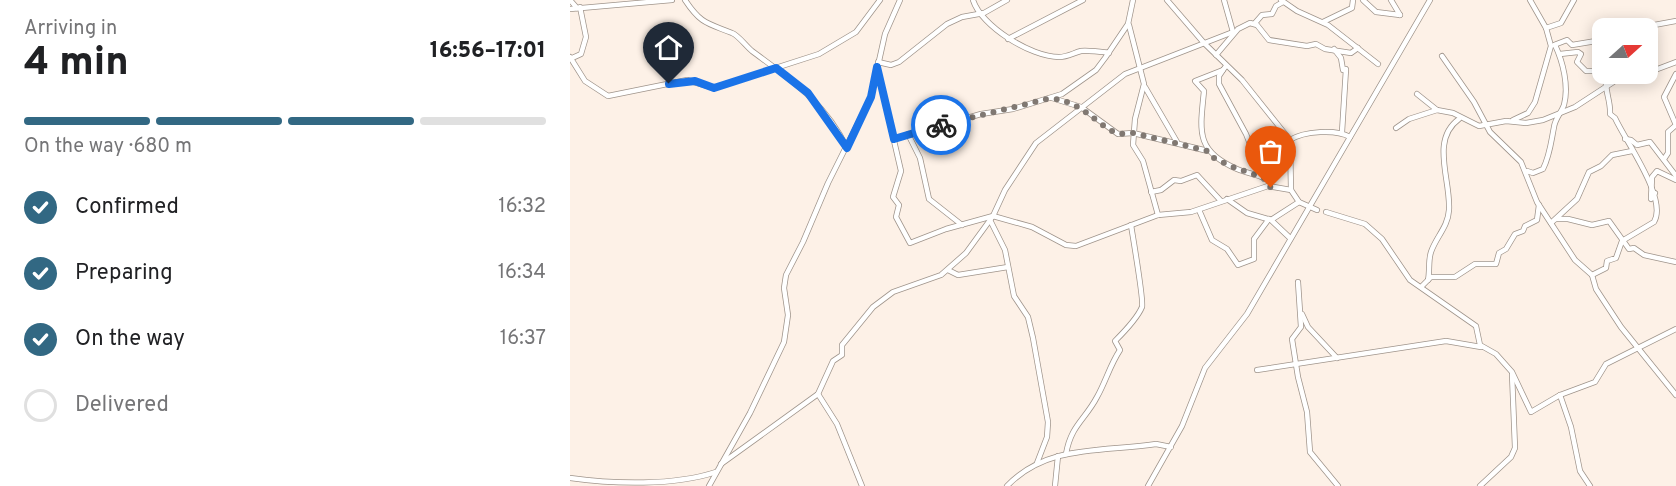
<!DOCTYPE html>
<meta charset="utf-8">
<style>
:root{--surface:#fff;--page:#f6f6f6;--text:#202124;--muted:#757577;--line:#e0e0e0;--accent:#326883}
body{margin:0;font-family:Overpass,sans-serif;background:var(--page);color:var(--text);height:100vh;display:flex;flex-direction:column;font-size:22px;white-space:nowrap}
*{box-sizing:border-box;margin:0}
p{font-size:20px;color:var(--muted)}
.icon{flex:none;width:33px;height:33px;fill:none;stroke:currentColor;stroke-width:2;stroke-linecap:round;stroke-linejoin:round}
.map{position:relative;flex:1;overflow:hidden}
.side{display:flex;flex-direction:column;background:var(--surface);width:570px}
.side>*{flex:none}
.needle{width:39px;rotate:69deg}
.tools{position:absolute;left:1022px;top:18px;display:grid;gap:12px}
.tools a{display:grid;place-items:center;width:66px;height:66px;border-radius:12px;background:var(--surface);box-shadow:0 3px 15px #0003;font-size:30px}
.pin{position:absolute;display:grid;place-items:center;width:51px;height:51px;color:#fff;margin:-62px -26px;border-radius:50% 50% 50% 0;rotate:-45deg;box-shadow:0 0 6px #0007}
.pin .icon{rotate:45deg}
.courier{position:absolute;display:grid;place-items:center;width:60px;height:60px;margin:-30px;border:4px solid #1a73e8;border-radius:50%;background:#fff;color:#222;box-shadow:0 2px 8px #0007}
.summary em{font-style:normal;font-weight:800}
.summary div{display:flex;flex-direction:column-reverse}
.summary{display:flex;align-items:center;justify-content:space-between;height:102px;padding:0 24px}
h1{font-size:39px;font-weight:800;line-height:45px}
.bar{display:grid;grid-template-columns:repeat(4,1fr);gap:9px 6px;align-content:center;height:72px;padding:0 24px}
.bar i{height:8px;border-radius:4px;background:var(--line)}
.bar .selected{background:var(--accent)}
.bar p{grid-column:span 4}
ol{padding:0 24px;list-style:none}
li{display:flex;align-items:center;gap:18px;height:66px}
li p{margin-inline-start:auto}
li .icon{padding:6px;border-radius:50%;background:var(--accent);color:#fff;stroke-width:4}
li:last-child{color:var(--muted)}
li i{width:33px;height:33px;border:3px solid var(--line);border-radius:50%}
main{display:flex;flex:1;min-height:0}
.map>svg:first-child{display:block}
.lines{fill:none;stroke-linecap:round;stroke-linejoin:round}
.street-casing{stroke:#9f948b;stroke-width:6}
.street{stroke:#fff;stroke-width:4.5}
.done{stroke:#807872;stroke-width:6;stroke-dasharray:0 10.8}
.route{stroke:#1a73e8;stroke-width:8}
</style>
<main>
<section class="side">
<div class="summary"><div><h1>4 min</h1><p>Arriving in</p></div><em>16:56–17:01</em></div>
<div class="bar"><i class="selected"></i><i class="selected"></i><i class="selected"></i><i></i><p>On the way · 680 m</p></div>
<ol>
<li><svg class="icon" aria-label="check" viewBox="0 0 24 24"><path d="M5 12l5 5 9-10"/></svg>Confirmed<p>16:32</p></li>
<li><svg class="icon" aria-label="check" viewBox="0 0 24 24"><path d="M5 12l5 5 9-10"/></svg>Preparing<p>16:34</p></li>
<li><svg class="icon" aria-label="check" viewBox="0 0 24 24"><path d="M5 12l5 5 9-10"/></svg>On the way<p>16:37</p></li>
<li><i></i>Delivered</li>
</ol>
</section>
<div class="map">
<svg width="1106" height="486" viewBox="0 0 1106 486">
<rect width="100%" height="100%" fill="#fdf1e7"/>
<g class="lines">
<defs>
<g id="street">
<polyline points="0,0 7,8"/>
<path d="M115,0C131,24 137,23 162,33C168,35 176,46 182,51C221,80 255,102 277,148"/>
<path d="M403,0C411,26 461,57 489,57C498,57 503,53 511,51C515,50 535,52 539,53"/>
<polyline points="597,0 634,43 672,80 720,140 721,190 729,202 747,210"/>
<polyline points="654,0 663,32"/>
<polyline points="711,0 727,11 758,25 808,64"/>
<polyline points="793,0 806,12 830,15"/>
<polyline points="821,0 830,15"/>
<polyline points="0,9 102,0"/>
<polyline points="753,22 782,8 783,0"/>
<polyline points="685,23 692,15 702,14 706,6 713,2"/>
<polyline points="559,25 574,84 565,119 563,145 573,161 588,215"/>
<polyline points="976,28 991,23 1004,0"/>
<polyline points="1068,28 1106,21"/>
<polyline points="438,39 513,0"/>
<polyline points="984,45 997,40 1002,45 1032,40"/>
<polyline points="764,49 771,58 773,70 776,69 772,132"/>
<polyline points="990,54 1008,52 1011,54 1007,62 1016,71 1024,71 1032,66"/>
<polyline points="646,55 668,29 680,23 687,25 699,40 737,46 746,44 755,49 781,53 788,48"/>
<polyline points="872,56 904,102 920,132 951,162 967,202 1005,260 1022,275 1026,289 1051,327 1106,395"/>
<polyline points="0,57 15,81 38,96 117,80 144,88 249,54 286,32 310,0"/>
<polyline points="0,59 11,54 16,37 10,7"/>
<polyline points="308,62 321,65 329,62 377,24 392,17 414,13 437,0"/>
<path d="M656,66L653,70L625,81L634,91C630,131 625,151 667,169C676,173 686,174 694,178"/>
<polyline points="307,67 331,171 323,197 329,205 326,217 340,243 376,229 423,216 462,227 496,245 506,246 588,215 621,212 698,186 721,190"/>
<polyline points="653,70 649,76 649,84 676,134 694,179"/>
<polyline points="1077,73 1106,62"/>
<polyline points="575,87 607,142"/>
<polyline points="847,94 867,110 883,113 909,126 936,121 956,123 973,120 1005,107 1051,77 1064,79 1077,74"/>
<polyline points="482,98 511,107 548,134 563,133 638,151"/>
<polyline points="943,120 958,113 965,102 981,46 976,28 960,0"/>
<polyline points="826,128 839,119 867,110"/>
<polyline points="338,134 350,158 359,199 392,225"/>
<polyline points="324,139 411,114 443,109 492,94 526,70 535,58 558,24 563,0"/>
<polyline points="1055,139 1061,140 1067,145 1080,142 1106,176"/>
<path d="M720,140C734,131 766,129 780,137"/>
<polyline points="1094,159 1098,153 1098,132 1106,125 1094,97 1106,74"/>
<path d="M957,171L963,173L973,169C980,155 981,142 984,127C985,119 991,113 994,105C999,86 993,62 985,45"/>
<polyline points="581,192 591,190 604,180 611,181 627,175 651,201"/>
<polyline points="1085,193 1081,199 1082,177 1087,171 1106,180"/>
<polyline points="657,199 677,213 701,220 720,238"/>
<polyline points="629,210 642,240 657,249 668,265 684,259 684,239 699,219"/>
<polyline points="756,212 795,224 812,239 840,280 906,326 910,345 926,354 942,372 961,412 990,395 1025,382 1036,364 1106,329"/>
<polyline points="986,219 998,219 1022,225 1039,221 1059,249 1064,248 1074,255 1106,262"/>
<polyline points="420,220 435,250 444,296 458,317 463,338 478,422 477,437 467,463"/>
<polyline points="701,220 729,202"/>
<polyline points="981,223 1007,199 1019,172 1031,166 1042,155 1062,151"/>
<polyline points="378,270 388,275 438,267"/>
<path d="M1022,275L1036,268L1037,261L1046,258L1052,241L1084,222C1098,199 1056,142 1045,118L1040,114C1041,99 1033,89 1037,74"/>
<path d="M858,280C860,271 858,261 861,252C866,237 878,227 879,210C881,180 860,140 889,119"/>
<polyline points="728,282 731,327 722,339 728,377 737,412 740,452 768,486"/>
<polyline points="851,287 861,277 885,277 905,264 926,264 929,253 936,249 945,234 953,231 955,226 967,220 969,205"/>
<polyline points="732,314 738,327 767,358"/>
<polyline points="687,370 876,341 911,347"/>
<polyline points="248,394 267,424 292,486"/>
<polyline points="990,395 1001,427 1010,471 1020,486"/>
<path d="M496,454C501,425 515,420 527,397C536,381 540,365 550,350L545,341C554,332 567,319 572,307C574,301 563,238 561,225"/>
<polyline points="151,464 248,394 263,361 272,355 272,345 303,307 323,292 371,275 396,253 423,216 435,190 466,143 555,74 663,32"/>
<path d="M0,478C43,484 104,486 146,472"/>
<polyline points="139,486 180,413 214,342 218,315 214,288 216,275 233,242 258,183 301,97 315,34 330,0"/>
<path d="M437,486C477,444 533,452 586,444L601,447"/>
<polyline points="485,486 488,456"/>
<polyline points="578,486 612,426 635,368 677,314 860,0"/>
<polyline points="910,486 941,457 945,448 942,374"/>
</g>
</defs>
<!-- street casing -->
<use href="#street" class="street-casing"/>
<!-- street -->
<use href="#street" class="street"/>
</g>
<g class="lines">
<!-- done -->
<path class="done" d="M371,125L481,98C516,104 521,121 548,134L563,133L638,151L644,158L663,167L694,178L701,188"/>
<!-- route -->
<polyline class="route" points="99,84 125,81 144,88 206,68 238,93 277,148 301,97 307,67 324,139 371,125"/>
</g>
</svg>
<div class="tools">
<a><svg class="needle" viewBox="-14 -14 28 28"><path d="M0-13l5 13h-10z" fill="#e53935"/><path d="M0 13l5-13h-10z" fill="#757577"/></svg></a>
</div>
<div class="pin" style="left:701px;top:188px;background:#ea580c"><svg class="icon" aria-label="bag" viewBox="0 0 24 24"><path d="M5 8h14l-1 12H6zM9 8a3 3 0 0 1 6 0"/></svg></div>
<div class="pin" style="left:99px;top:84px;background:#1f2937"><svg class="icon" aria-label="home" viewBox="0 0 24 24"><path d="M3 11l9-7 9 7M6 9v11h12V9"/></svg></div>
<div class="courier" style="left:371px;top:125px"><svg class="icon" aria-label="bike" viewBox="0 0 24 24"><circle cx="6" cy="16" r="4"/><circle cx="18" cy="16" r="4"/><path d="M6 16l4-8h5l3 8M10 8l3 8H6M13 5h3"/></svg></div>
</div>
</main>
